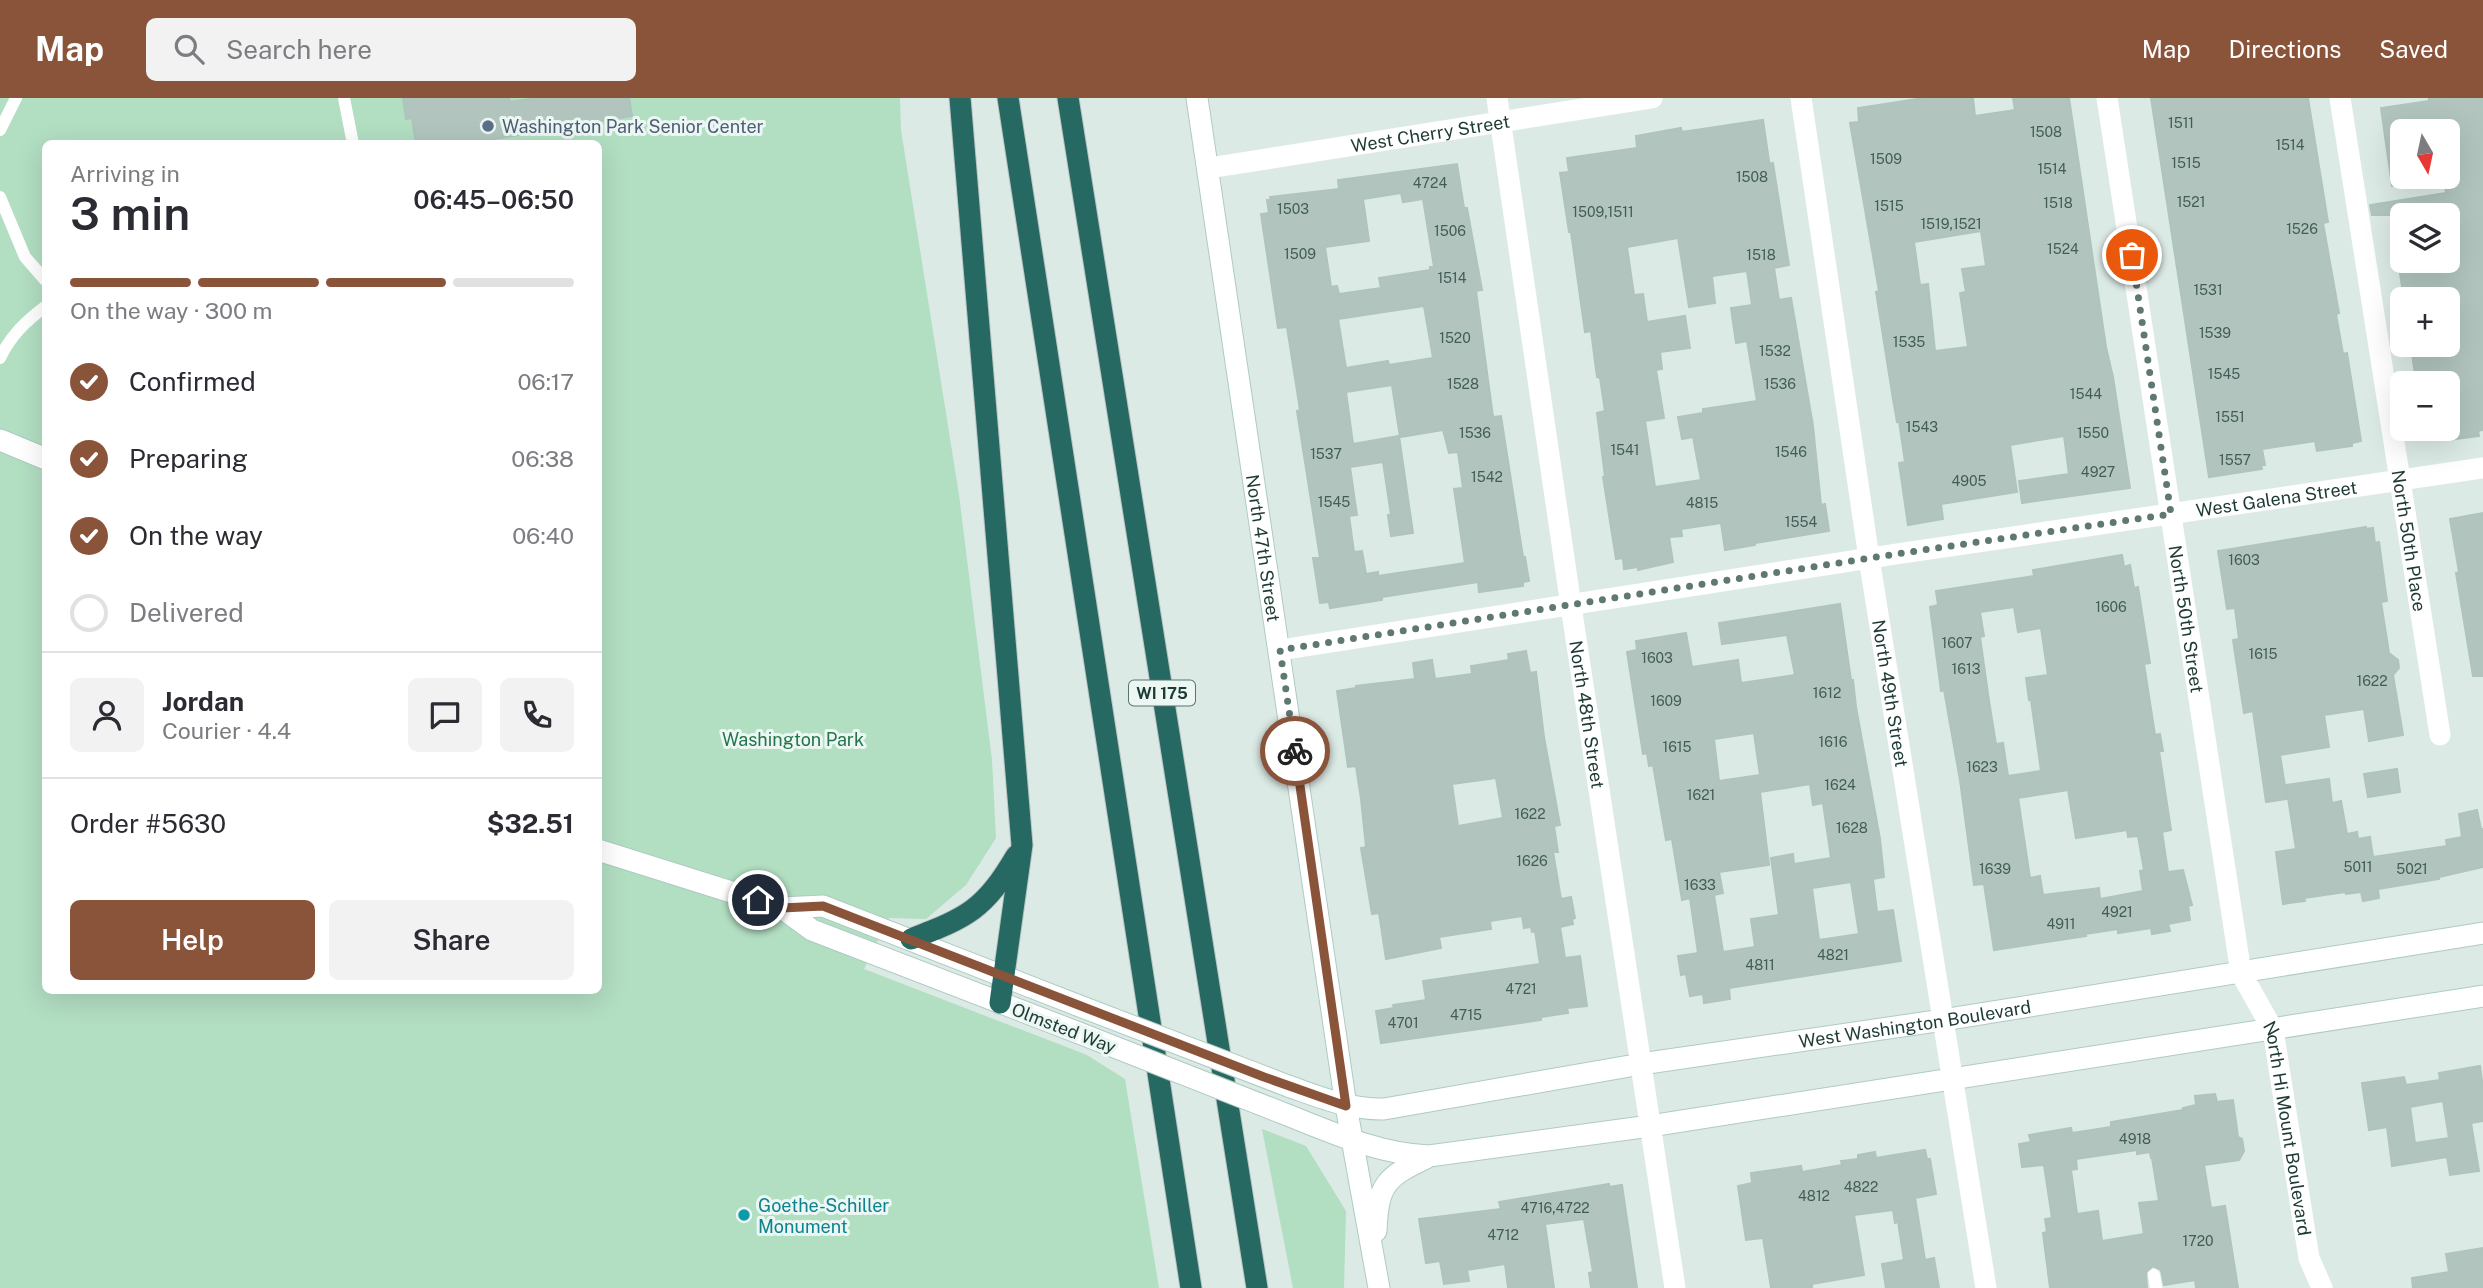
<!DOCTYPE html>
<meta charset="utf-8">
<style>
:root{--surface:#fff;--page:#f2f2f3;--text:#2b2b33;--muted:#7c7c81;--line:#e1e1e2;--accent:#8a543b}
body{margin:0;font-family:"Public Sans",sans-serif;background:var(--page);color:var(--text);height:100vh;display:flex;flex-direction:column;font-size:26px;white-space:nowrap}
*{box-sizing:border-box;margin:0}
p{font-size:23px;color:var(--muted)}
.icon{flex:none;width:38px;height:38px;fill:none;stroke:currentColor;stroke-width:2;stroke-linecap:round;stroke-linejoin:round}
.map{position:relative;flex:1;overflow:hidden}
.details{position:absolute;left:42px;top:42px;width:560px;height:854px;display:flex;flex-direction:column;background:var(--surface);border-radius:10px;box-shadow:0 7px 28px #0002}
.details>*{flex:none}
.needle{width:46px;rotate:171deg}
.buttons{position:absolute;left:2390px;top:21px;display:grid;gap:14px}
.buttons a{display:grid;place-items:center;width:70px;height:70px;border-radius:10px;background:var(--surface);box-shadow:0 7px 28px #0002;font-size:35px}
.pin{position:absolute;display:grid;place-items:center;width:60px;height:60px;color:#fff;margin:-30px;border:4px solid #fff;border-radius:50%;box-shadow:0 2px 7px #0007}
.courier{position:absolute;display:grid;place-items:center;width:70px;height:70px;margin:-35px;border:5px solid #8a543b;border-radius:50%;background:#fff;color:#222;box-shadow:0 2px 9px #0007}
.summary em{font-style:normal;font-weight:600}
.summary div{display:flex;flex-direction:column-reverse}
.summary{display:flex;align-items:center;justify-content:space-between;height:119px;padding:0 28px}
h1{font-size:46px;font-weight:600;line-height:52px}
.bar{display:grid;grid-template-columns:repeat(4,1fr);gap:10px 7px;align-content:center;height:84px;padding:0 28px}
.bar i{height:9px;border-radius:5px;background:var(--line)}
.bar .on{background:var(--accent)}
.bar p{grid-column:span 4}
.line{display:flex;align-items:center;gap:18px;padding:0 28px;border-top:2px solid var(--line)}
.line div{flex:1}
.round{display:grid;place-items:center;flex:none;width:74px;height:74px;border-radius:10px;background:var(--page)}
ol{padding:0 28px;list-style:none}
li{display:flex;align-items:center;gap:21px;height:77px}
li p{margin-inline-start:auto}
li .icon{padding:7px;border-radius:50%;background:var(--accent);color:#fff;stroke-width:4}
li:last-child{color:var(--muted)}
li i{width:38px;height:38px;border:4px solid var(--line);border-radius:50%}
.primary-button{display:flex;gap:14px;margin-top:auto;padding:14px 28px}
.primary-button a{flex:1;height:80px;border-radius:10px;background:var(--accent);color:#fff;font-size:28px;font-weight:600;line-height:80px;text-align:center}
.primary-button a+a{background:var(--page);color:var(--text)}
header{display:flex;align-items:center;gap:42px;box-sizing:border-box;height:98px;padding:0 35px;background:var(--accent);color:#fff}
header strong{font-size:33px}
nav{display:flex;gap:38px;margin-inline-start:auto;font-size:24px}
.search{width:490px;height:63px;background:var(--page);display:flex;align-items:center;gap:18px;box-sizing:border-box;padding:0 24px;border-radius:10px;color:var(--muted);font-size:26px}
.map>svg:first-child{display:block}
.green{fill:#b2dec2;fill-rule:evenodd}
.building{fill:#b1c5be;stroke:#aec4bd;stroke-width:2;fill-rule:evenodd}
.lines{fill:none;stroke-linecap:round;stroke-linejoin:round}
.secondary-casing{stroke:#aecbc3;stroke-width:23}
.highway-casing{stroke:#bbc4c2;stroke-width:23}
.lane{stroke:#fff;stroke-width:12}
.street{stroke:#fff;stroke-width:21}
.secondary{stroke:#fff;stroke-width:21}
.highway{stroke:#266962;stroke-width:21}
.secondary-bridge-casing{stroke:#aecbc3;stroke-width:23;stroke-linecap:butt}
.secondary-bridge{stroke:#fff;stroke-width:21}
.done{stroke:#607873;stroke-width:7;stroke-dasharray:0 12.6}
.route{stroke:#8a543b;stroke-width:9}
.service-dot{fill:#5c6f8a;stroke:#ecf7f3;stroke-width:2.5}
.culture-dot{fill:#0f9aa8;stroke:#ecf7f3;stroke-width:2.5}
.labels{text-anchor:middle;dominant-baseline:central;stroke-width:6;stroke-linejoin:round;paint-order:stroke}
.number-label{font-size:14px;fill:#425d57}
.shield{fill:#ecf7f3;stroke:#5b736e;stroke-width:2}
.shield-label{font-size:16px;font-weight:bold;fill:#1d3a35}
.service-label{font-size:18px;fill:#4e5e75;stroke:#ecf7f3;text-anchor:start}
.street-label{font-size:18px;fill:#1d3a35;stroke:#ecf7f3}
.park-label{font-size:18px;fill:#23754b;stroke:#ecf7f3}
.culture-label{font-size:18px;fill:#0d838f;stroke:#ecf7f3;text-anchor:start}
</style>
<header>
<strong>Map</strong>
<div class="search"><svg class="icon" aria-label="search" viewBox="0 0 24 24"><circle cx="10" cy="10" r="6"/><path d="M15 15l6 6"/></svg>Search here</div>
<nav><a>Map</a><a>Directions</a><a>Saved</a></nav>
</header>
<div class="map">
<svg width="2483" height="1190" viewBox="0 0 2483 1190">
<rect width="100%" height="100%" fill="#dceae5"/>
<!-- green -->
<g class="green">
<path d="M0,0H900L901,32L959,397L992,662L996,740L966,787L926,821L889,820L864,871L1087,957L1125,981L1159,1190H0ZM46,46H598V892H46Z"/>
<polygon points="1262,1031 1306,1048 1346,1113 1344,1190 1293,1190"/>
</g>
<!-- building -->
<g class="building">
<polygon points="403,0 509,0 510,4 536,0 629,0 632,18 464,46 416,46 412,20 406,21"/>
<path d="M1924,0H1973L1975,18L2015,12L2013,0H2069L2106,249L2113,279L2130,390L2022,405L2019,383L2069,376L2064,338L2010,347L2017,394L1941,406L1943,421L1908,427L1899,365L1905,364L1899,323L1897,324L1893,301L1876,194L1879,193L1850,25L1859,24L1858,10ZM1981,133L1986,168L1962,171L1966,194L1960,195L1968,249L1935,253L1928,186L1920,187L1914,144Z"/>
<polygon points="2151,0 2308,0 2328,124 2323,125 2339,215 2336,216 2343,256 2347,255 2361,343 2352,345 2352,348 2317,353 2315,343 2262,351 2265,367 2261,367 2262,371 2209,379"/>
<polygon points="2429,0 2483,0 2482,332 2478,333 2479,338 2448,342 2448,285 2416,285 2411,247 2448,247 2448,201 2404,201 2398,163 2448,163 2448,117 2372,117 2370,107 2446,95 2444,79 2448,79 2448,33 2438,33 2437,29 2403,33 2403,87 2392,88 2381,10 2429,3"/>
<path d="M1763,22L1769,63L1770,66L1773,65L1789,167L1774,170L1779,202L1791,200L1813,328L1821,407L1825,406L1829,433L1755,445V447L1725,452L1721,425L1681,431L1682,438L1669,439L1673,464L1638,472V469L1624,471L1623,460L1616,461L1603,379H1605L1597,315L1605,313L1600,280L1597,279L1591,233L1585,234L1571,134H1569L1560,75L1569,74L1567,60L1637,50L1636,38L1681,30L1682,34ZM1678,140L1689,209L1715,205L1712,178L1747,173L1752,207L1731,210L1736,245L1747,243L1757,303L1703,311V315L1678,319L1682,341L1693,339L1701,382L1655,389L1645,323L1664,320L1656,272L1662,271L1660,254L1690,250L1685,218L1647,224L1643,196L1634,197L1627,149Z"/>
<path d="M1457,66L1464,110H1467L1482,192L1476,193L1493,319L1501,318L1523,459H1525L1529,483L1523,484V488L1479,494L1478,484L1382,499V502L1330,510L1329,504L1320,505L1313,460H1320L1297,313L1300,312L1287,229L1278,230L1261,116L1269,115L1267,102H1271L1270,99L1339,91L1338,82ZM1401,95L1403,104L1423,101L1434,169H1430V172L1379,180L1381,190L1339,196L1337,188L1331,189L1325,149L1369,143L1363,101ZM1424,208L1433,260L1389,267L1388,263L1346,270L1338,221ZM1392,287L1400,339L1443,332L1449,355L1458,354L1463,390L1454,391L1465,465L1378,478V474L1366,476L1362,453L1354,454L1349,418L1357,417L1350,369L1383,364L1391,417H1388L1391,438L1413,435L1399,338L1353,346L1346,294Z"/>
<polygon points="2483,415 2483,578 2473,578 2456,475 2459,474 2450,421"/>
<polygon points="2366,429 2366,431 2373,430 2375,445 2379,444 2387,503 2381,504 2389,555 2398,562 2399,570 2393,577 2403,637 2369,643 2364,611 2324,617 2329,649 2280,657 2287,701 2266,704 2253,613 2244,615 2233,542 2239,541 2235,510 2227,511 2218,453"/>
<path d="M2122,457L2124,469L2130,467L2134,490L2138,489L2150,565L2144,566L2155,637L2160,636L2163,653H2159L2171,732L2162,734L2168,774L2183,772L2192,807L2188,808L2190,822L2168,826L2170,833L2152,836L2151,830L2118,835V831L2085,836L2086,838L1994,852L1984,786L1974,787L1960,682L1944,592L1941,593L1930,509L1938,507L1936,493L2034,478L2033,472ZM2014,509L2018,534L2041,530L2048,577L2026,580L2029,602H2031L2041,673L2008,678L2003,645L1996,646L1989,603L1980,539L1984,538L1980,514ZM2068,692L2076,740L2127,732L2128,739L2138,738L2144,772L2140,773L2143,793L2100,801L2099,790L2043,797L2040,778L2030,780L2018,700Z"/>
<path d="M1840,506L1851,582H1853L1856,609L1880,741L1884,779L1873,781L1877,814L1893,812L1901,863L1729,890L1730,901L1704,905L1703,896L1690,898L1686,876L1681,877L1678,858L1698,855L1690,800L1682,802L1672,741L1666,742L1653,667L1649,668L1647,655L1643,656L1627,554L1637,552L1636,543L1686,535L1692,569L1738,562L1741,585L1795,577L1787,537L1722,546L1719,525ZM1754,635L1760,677L1719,683L1714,641ZM1810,686L1813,707L1823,705L1831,760L1794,766L1793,756L1771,760L1779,817L1751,821L1755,849L1723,854L1714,797L1723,795L1719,774L1769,767L1760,694ZM1851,784L1859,836L1819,842L1812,790Z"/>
<path d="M1526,553L1530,575L1536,574L1544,639L1560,727L1554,728L1558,754H1553L1561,801L1571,799L1575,820L1572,821L1573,826L1560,829L1565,860L1580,858L1587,908L1567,910L1568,915L1541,919V922L1381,945L1376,913L1394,910L1393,907L1426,902L1423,883L1540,866L1535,833L1532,834L1531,829L1524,830L1522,818L1490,823L1491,831L1439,839L1441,850L1386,861L1379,815L1372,816L1361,750L1366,749L1361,701L1356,668L1348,669L1337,593L1356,590V588L1415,581L1413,565L1432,562L1435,581L1472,576L1471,568L1509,562L1508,556ZM1496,680L1503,720L1458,728L1452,686Z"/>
<polygon points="2397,671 2400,694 2368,699 2364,676"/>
<polygon points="2329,681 2332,705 2341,703 2347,736 2357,734 2358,741 2370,739 2373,759 2447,748 2446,742 2462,739 2459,716 2477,712 2481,731 2483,731 2483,769 2439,779 2439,781 2378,791 2379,800 2363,803 2361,794 2346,796 2345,794 2304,800 2305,803 2283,806 2276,754 2296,751 2286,687"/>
<path d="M2480,968L2483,990V1023L2471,1025L2479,1073L2450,1077L2447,1059L2392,1068L2387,1029L2369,1032L2362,985L2404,979L2406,987L2440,982L2439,975ZM2443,1003L2449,1040L2415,1045L2410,1009Z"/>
<path d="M2215,996L2217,1004L2233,1002L2238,1039L2242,1041L2244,1053L2239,1062L2204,1067L2211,1110L2225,1108L2238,1190H2196L2195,1182L2164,1187L2161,1172L2153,1168L2146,1174L2147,1190H2050L2043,1135L2047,1134L2045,1121L2052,1120L2044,1067L2022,1069L2019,1046L2031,1044L2029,1037L2071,1030L2072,1035L2111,1029V1024L2183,1012V1010L2196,1007L2195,998ZM2137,1052V1056L2150,1054L2151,1060H2152L2159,1103L2139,1105L2144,1136L2102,1143L2098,1113L2077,1116L2071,1072L2077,1071L2076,1061Z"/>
<polygon points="1925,1052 1927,1061 1930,1061 1936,1096 1915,1100 1925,1162 1934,1160 1939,1190 1886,1190 1882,1166 1904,1162 1898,1124 1895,1125 1893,1112 1854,1117 1864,1177 1812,1186 1812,1190 1771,1190 1763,1140 1746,1142 1738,1088 1752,1085 1751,1075 1801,1068 1802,1074 1842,1067 1841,1063 1858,1061 1858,1057 1875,1054 1876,1060"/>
<polygon points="1609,1086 1609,1089 1622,1087 1637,1190 1591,1190 1589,1175 1593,1174 1584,1121 1545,1126 1554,1190 1508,1190 1505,1166 1467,1172 1469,1183 1444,1186 1440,1163 1426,1165 1419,1121 1501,1111 1499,1104"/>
<polygon points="2483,1150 2483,1190 2413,1190 2412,1180 2449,1174 2446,1156"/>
</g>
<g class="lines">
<defs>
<g id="secondary">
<path id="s7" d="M1197,0L1346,1008L1379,1190"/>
<polyline points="0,342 46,361"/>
<polyline points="598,752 782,810 812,832 1079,935"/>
<polyline points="782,810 823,808 1077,907"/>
<path id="s8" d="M1288,988C1320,999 1350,1012 1384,1011L1641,966L1943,922L2483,835"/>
<path d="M1290,1018C1335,1036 1380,1056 1429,1058L1650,1028L2483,898"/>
<path d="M1376,1133C1378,1086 1386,1079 1426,1060"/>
</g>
<g id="highway">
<polyline points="960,0 1022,747 1000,905"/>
<polyline points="1008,0 1191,1190"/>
<polyline points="1068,0 1257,1190"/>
<path d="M911,841C968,819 984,812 1016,758"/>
</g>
</defs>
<!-- secondary casing -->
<use href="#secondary" class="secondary-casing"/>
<!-- highway casing -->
<use href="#highway" class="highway-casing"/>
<!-- lane -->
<g class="lane">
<polyline points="344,0 353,46"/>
<polyline points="0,32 16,0"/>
<polyline points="0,99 25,159 46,183"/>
<path d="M0,260C11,237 26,223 46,208"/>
<polyline points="2154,1177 2156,1190"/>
</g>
<!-- street -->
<g class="street">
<path id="s1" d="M1497,0L1571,508L1675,1190"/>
<path id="s2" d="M1801,0L1869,460L1986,1190"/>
<path id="s3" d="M2107,0L2241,875L2273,932L2309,1160L2322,1190"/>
<path id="s4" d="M2340,0L2440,637"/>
<path id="s5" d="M1209,70L1652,0"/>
<path id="s6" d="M1280,552L1896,456L2483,370"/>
</g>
<!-- secondary -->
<use href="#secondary" class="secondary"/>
<!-- highway -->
<use href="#highway" class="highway"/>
<defs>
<g id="secondary-bridge">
<polyline points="1077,907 1288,988"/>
<polyline points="1079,935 1290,1018"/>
</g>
</defs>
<!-- secondary-bridge casing -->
<use href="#secondary-bridge" class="secondary-bridge-casing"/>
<!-- secondary-bridge -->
<use href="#secondary-bridge" class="secondary-bridge"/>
</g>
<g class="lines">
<!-- done -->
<polyline class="done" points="1295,653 1280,552 1896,456 2171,416 2132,157"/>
<!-- route -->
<polyline class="route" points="758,802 782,810 823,808 1264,979 1346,1008 1295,653"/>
</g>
<!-- markers -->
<circle class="service-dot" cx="488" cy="28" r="7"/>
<circle class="culture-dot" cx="744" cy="1117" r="7"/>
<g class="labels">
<!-- number labels -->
<g class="number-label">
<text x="2181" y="25">1511</text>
<text x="2046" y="34">1508</text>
<text x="2290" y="47">1514</text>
<text x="1886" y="61">1509</text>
<text x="2186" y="65">1515</text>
<text x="2052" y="71">1514</text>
<text x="1752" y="79">1508</text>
<text x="1430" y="85">4724</text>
<text x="2191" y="104">1521</text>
<text x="2058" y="105">1518</text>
<text x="1889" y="108">1515</text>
<text x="1293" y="111">1503</text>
<text x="1603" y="114">1509,1511</text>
<text x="1951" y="126">1519,1521</text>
<text x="2302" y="131">1526</text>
<text x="1450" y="133">1506</text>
<text x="2063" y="151">1524</text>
<text x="1300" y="156">1509</text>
<text x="1761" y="157">1518</text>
<text x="1452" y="180">1514</text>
<text x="2208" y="192">1531</text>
<text x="2215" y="235">1539</text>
<text x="1455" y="240">1520</text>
<text x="1909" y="244">1535</text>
<text x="1775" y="253">1532</text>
<text x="2224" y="276">1545</text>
<text x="1463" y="286">1528</text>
<text x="1780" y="286">1536</text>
<text x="2086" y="296">1544</text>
<text x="2230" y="319">1551</text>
<text x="1922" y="329">1543</text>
<text x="1475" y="335">1536</text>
<text x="2093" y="335">1550</text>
<text x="1625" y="352">1541</text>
<text x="1791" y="354">1546</text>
<text x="1326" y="356">1537</text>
<text x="2235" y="362">1557</text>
<text x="2098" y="374">4927</text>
<text x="1487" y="379">1542</text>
<text x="1969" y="383">4905</text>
<text x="1334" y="404">1545</text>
<text x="1702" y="405">4815</text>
<text x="1801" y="424">1554</text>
<text x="2244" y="462">1603</text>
<text x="2111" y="509">1606</text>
<text x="1957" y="545">1607</text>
<text x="2263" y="556">1615</text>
<text x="1657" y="560">1603</text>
<text x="1966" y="571">1613</text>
<text x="2372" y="583">1622</text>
<text x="1827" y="595">1612</text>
<text x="1666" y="603">1609</text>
<text x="1833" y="644">1616</text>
<text x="1677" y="649">1615</text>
<text x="1982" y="669">1623</text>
<text x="1840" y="687">1624</text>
<text x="1701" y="697">1621</text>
<text x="1530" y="716">1622</text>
<text x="1852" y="730">1628</text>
<text x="1532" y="763">1626</text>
<text x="2358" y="769">5011</text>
<text x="1995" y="771">1639</text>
<text x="2412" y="771">5021</text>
<text x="1700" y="787">1633</text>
<text x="2117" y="814">4921</text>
<text x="2061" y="826">4911</text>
<text x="1833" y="857">4821</text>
<text x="1760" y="867">4811</text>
<text x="1521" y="891">4721</text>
<text x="1466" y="917">4715</text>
<text x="1403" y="925">4701</text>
<text x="2135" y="1041">4918</text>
<text x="1861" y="1089">4822</text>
<text x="1814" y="1098">4812</text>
<text x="1555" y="1110">4716,4722</text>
<text x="1503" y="1137">4712</text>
<text x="2198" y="1143">1720</text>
</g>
<!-- shield labels -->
<rect class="shield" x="1129" y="582.5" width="66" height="25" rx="5"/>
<g class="shield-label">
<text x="1162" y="595">WI 175</text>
</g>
<!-- service labels -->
<g class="service-label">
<text x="502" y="28">Washington Park Senior Center</text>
</g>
<!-- street labels -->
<g class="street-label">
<text stroke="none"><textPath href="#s5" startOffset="224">West Cherry Street</textPath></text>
<text stroke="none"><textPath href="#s6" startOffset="1008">West Galena Street</textPath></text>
<text stroke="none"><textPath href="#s4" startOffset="448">North 50th Place</textPath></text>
<text stroke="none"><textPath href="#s7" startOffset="455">North 47th Street</textPath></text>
<text stroke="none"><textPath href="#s3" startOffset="527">North 50th Street</textPath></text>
<text stroke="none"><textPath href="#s2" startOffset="602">North 49th Street</textPath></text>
<text stroke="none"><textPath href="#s1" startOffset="623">North 48th Street</textPath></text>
<text stroke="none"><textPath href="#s8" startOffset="637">West Washington Boulevard</textPath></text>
<text transform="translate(1064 930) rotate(21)">Olmsted Way</text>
<text stroke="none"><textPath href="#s3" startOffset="1050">North Hi Mount Boulevard</textPath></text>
</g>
<!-- park labels -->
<g class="park-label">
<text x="793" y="641">Washington Park</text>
</g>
<!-- culture labels -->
<g class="culture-label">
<text x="758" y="1107">Goethe-Schiller<tspan x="758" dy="21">Monument</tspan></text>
</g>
</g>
</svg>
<div class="buttons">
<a><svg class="needle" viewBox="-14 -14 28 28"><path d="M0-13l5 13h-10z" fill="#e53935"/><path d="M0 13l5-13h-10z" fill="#7c7c81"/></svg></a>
<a><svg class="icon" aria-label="layers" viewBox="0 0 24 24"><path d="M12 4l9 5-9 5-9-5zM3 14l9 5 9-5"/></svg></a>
<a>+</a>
<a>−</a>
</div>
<div class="pin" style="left:2132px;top:157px;background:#ea580c"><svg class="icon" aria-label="bag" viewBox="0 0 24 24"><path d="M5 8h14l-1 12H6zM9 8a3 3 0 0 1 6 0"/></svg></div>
<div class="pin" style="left:758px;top:802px;background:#1f2937"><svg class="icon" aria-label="home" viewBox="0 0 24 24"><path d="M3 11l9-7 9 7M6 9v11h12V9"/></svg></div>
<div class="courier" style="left:1295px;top:653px"><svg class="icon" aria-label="bike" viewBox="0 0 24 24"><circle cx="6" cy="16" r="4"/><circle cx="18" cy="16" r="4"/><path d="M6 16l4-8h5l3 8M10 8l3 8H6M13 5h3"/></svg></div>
<section class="details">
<div class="summary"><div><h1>3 min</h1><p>Arriving in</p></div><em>06:45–06:50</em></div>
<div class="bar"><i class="on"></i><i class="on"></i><i class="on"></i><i></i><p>On the way · 300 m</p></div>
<ol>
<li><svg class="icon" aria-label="check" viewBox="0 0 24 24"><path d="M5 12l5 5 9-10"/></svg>Confirmed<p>06:17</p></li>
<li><svg class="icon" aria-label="check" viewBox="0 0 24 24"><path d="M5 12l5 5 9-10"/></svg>Preparing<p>06:38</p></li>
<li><svg class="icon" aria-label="check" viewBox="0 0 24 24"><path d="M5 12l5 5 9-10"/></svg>On the way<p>06:40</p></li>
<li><i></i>Delivered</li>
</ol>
<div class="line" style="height:126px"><a class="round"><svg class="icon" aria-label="person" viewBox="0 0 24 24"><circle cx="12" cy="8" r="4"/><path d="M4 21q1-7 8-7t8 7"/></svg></a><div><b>Jordan</b><p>Courier · 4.4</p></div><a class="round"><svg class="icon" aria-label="chat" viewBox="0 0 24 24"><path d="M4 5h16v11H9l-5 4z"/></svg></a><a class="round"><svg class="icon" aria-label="phone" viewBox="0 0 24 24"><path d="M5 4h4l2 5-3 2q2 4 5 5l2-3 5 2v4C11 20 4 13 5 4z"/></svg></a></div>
<div class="line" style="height:91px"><div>Order #5630</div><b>$32.51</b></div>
<div class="primary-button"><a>Help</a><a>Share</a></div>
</section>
</div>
